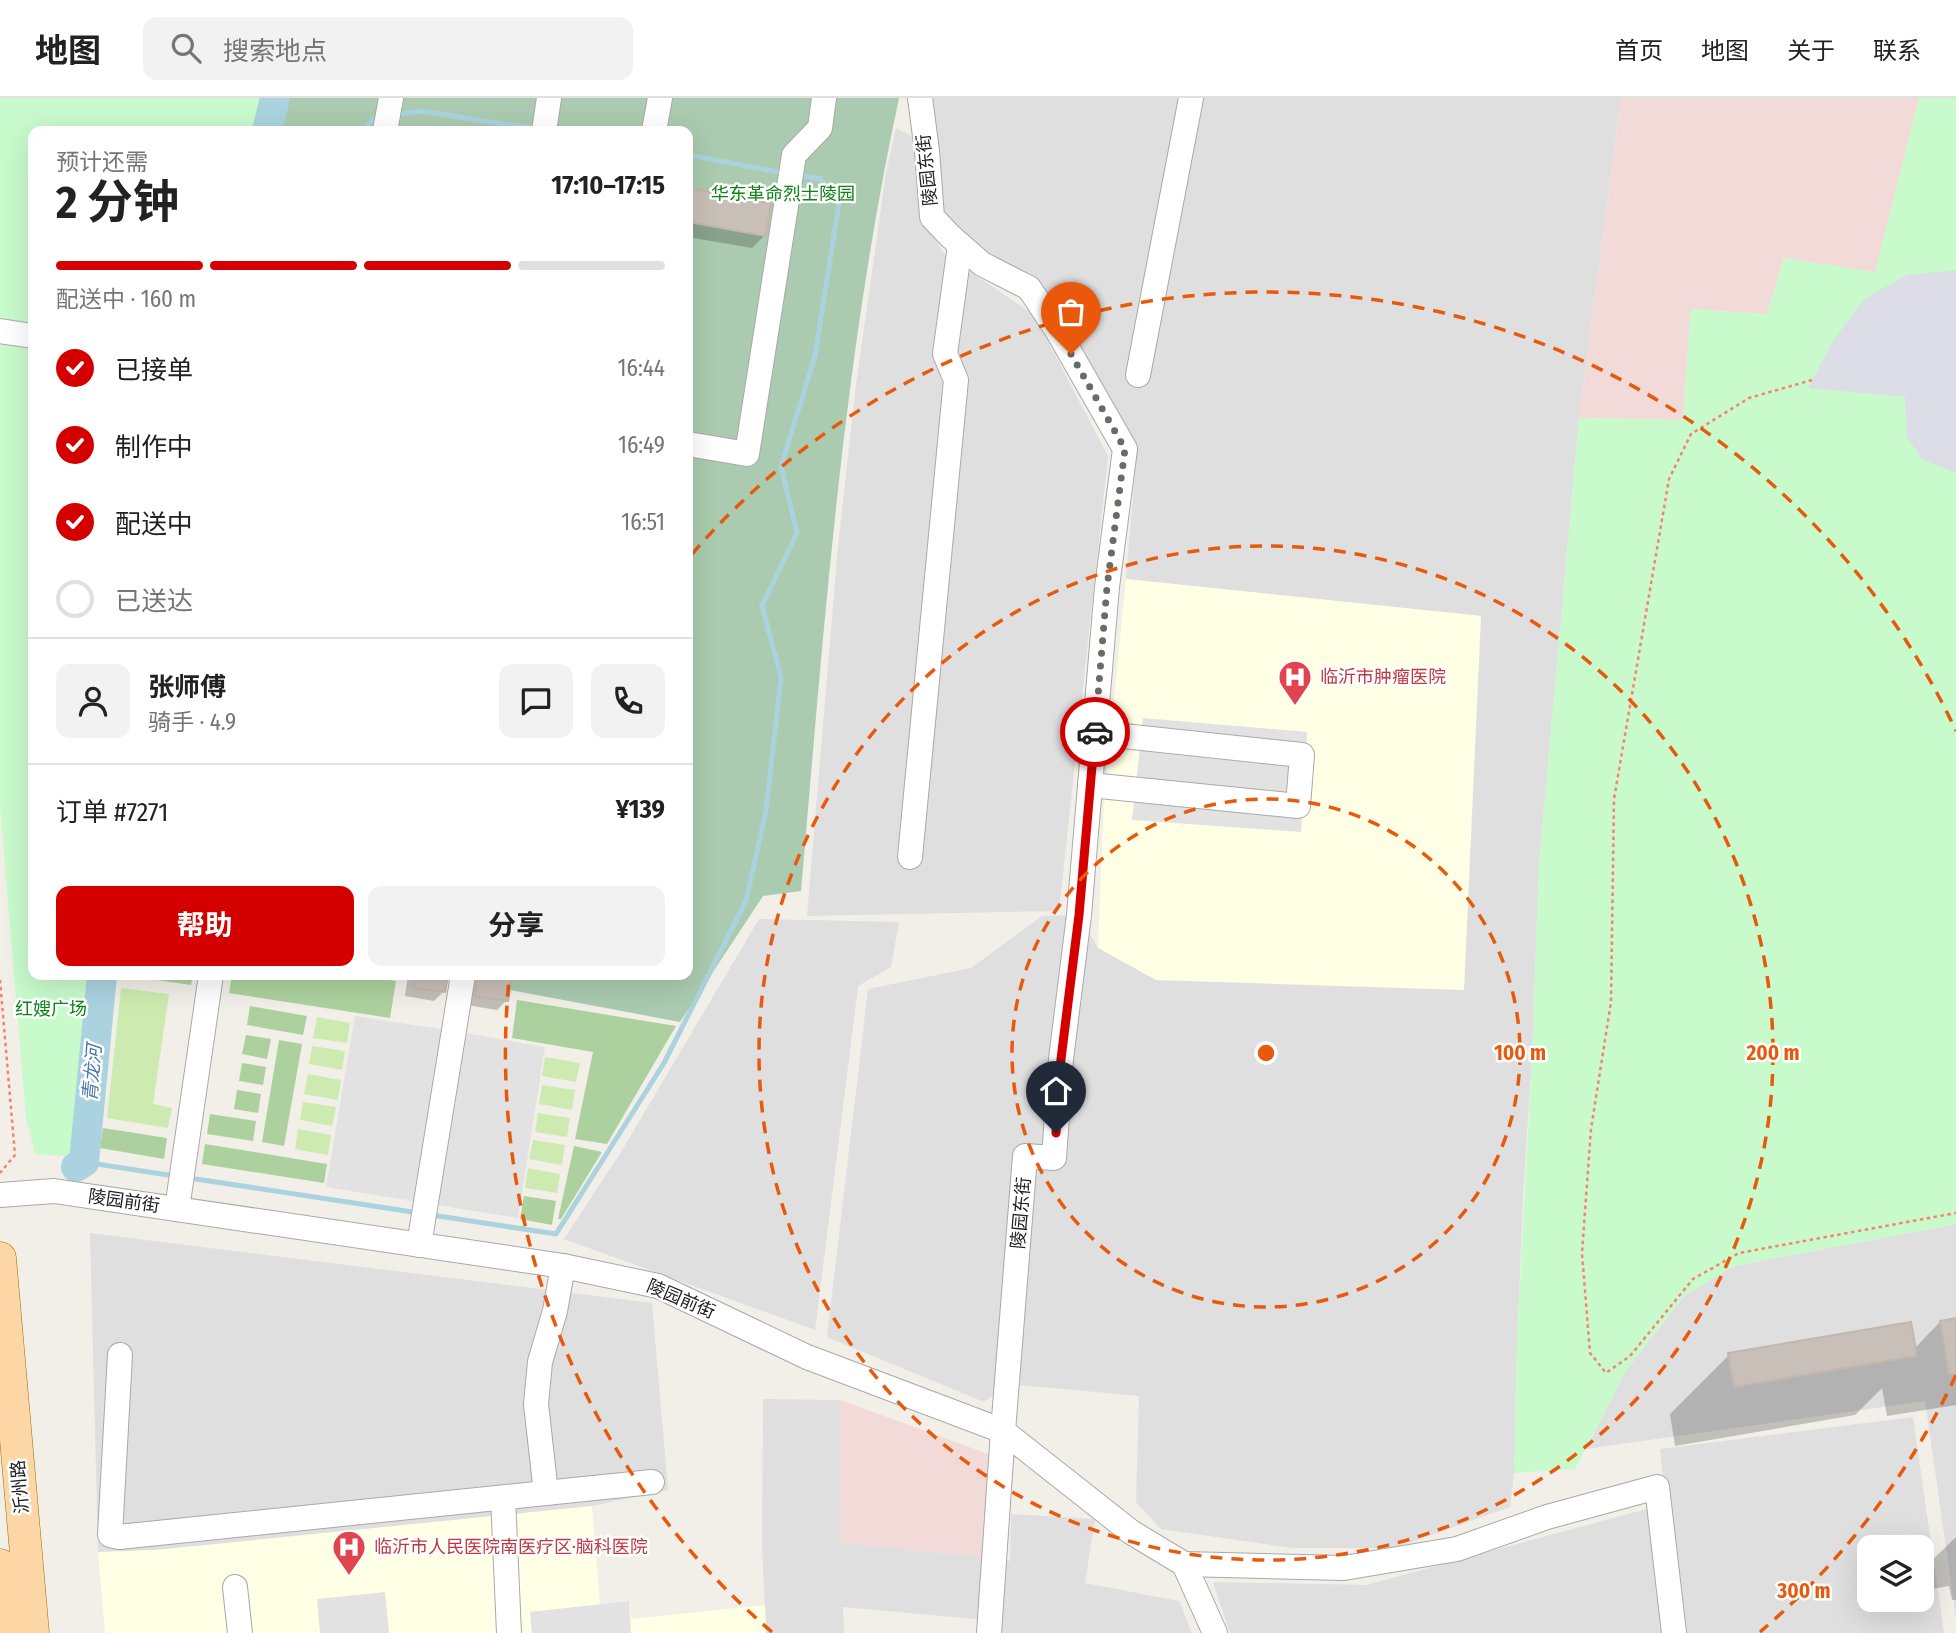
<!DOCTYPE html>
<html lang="zh">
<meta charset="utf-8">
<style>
:root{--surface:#fff;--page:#f2f2f2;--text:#222;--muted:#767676;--line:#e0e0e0;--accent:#d40000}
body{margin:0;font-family:"Fira Sans Condensed","Noto Sans SC",sans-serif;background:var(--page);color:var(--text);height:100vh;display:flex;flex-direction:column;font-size:26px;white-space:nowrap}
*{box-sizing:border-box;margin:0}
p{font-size:23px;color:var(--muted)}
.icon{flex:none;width:38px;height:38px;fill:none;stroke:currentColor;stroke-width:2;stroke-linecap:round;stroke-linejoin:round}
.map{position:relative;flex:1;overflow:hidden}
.panel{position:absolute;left:28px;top:28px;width:665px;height:854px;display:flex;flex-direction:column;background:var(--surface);border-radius:14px;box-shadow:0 7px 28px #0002}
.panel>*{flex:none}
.fabs{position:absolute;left:1857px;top:1437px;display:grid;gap:14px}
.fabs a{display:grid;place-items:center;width:77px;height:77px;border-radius:14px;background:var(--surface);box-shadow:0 7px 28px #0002;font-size:35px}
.pin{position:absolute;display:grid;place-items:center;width:60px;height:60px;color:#fff;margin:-72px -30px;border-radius:50% 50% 50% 0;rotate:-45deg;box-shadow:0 0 7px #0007}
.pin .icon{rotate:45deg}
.courier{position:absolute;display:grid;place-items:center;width:70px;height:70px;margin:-35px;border:5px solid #d40000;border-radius:50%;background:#fff;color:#222;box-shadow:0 2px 9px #0007}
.summary em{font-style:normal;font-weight:700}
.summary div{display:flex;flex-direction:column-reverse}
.summary{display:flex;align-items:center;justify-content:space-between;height:119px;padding:0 28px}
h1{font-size:46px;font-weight:700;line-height:52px}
.bar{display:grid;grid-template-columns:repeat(4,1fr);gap:10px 7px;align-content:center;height:84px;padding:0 28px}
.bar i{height:9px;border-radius:5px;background:var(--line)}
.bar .active{background:var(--accent)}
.bar p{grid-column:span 4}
.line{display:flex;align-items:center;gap:18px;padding:0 28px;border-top:2px solid var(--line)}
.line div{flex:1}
.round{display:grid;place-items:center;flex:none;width:74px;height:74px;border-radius:14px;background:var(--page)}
ol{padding:0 28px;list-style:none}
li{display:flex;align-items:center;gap:21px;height:77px}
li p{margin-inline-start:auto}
li .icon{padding:7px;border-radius:50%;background:var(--accent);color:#fff;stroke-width:4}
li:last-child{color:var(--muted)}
li i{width:38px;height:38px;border:4px solid var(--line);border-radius:50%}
.action{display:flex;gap:14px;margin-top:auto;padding:14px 28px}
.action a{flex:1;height:80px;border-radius:14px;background:var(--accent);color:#fff;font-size:28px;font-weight:700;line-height:80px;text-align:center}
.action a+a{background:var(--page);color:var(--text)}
header{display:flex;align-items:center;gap:42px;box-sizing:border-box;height:98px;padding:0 35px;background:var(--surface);border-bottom:2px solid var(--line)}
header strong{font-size:33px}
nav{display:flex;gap:38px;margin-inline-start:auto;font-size:24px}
.search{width:490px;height:63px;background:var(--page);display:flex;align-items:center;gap:18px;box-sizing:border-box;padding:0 24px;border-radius:14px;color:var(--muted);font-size:26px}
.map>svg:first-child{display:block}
.residential{fill:#e0dfdf;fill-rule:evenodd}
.commercial{fill:#f2dad9}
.education{fill:#ffffe5}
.grass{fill:#cdebb0}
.forest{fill:#add19e}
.cemetery{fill:#aacbaf}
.park{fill:#c8facc}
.parking{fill:#e2e2e2}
.plaza{fill:#dddde8}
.shadow{fill:#0003}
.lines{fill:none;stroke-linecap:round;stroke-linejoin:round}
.stream{stroke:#aad3df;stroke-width:5}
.river{stroke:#aad3df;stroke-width:30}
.building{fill:#c7bfb8;stroke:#c4b6ab;stroke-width:2}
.minor-casing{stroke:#a9a9a9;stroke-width:26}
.major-casing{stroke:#a06b00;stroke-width:33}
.path{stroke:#fa8072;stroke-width:2.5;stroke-dasharray:3.5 3.5;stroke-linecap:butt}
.minor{stroke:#fff;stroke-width:24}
.major{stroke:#fcd6a4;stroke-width:32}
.done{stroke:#6b6a68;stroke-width:7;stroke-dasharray:0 12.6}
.route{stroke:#d40000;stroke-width:9}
.ring{fill:none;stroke:#e8590c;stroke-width:3.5;stroke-dasharray:12 9}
.labels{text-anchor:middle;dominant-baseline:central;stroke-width:5;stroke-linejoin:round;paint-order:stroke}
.street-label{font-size:18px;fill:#222;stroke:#fff}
.park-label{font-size:18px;fill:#0c8416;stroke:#fff}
.health-label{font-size:18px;fill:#be3a42;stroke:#fff;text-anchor:start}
.water-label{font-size:19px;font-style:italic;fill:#4a7aab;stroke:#fff}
.centre{fill:#e8590c;stroke:#fff;stroke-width:3.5}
.ring-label{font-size:21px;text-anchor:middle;font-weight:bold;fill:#e8590c;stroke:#fff;stroke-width:5;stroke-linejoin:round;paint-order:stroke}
</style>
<header>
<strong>地图</strong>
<div class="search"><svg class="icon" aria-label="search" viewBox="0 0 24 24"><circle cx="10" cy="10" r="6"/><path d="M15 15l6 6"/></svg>搜索地点</div>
<nav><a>首页</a><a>地图</a><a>关于</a><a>联系</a></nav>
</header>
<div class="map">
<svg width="1956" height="1535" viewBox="0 0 1956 1535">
<rect width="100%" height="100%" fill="#f2efe9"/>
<!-- residential -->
<g class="residential">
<polygon points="926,0 1621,0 1579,320 1539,766 1532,958 1523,1099 1517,1248 1514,1375 1510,1409 1395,1450 1293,1450 1161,1431 1136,1404 1139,1298 1007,1286 984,1304 827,1239 868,891 971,870 1042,818 1079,817 1098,850 1481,518 1126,481 1136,363 1029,177 962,141 941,117"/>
<polygon points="896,30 917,41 920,115 944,156 1034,217 1108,358 1059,813 807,818 838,448 856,287 886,75"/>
<polygon points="759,821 899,824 891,869 858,888 815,1232 564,1141 621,1054"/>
<polygon points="1956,1126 1956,1520 1925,1303 1586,1351 1625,1274 1685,1197 1734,1168"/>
<polygon points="90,1135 652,1205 668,1392 592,1408 504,1418 156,1452 98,1454"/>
<polygon points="763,1301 840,1302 841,1445 986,1459 1010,1463 1011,1416 1095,1421 1085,1485 1179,1503 1192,1535 996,1535 996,1523 843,1509 844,1535 766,1535 762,1444"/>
<path d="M1913,1319L1944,1535H1680L1660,1351ZM1869,1449H1922V1502H1869Z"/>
<polygon points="1654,1409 1664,1535 1230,1535 1213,1484 1366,1487"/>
</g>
<!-- commercial -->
<g class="commercial">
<polygon points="1621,0 1919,0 1875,175 1784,160 1767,216 1691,211 1683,322 1579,320"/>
<polygon points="840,1302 991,1357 986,1459 841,1445"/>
</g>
<!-- education -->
<g class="education">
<polygon points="1126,481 1481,518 1464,892 1156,882 1098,850 1104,700"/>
<polygon points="592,1408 600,1507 629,1503 631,1521 765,1507 766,1535 105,1535 98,1454 156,1452"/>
</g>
<!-- grass -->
<g class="grass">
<polygon points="121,890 169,896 153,1006 172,1010 168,1030 107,1020"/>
<polygon points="317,919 350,925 347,945 313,940"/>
<polygon points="312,948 345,953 342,972 309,966"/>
<polygon points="545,959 580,965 576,984 542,978"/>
<polygon points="308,976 341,982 338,1002 304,996"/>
<polygon points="542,987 575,992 572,1012 539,1006"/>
<polygon points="303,1004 336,1009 332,1028 300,1022"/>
<polygon points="538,1015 570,1020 567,1039 535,1034"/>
<polygon points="298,1031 331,1037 328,1057 295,1051"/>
<polygon points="533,1042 565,1047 562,1067 529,1061"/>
<polygon points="528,1070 560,1076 557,1095 525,1090"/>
</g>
<!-- forest -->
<g class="forest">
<polygon points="123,877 193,877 191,887"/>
<polygon points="232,877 358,877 396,883 390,920 229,895"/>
<polygon points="517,902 676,928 607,1046 575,1041 593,954 512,940"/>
<polygon points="250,908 307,918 303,937 247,927"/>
<polygon points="246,937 271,941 267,961 242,956"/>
<polygon points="279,942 302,946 284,1048 262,1044"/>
<polygon points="242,965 266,969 263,987 239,983"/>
<polygon points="237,992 261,996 258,1015 234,1011"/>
<polygon points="210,1016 256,1023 253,1043 207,1036"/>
<polygon points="103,1030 167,1040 164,1061 100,1050"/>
<polygon points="205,1046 327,1066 324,1085 202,1066"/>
<polygon points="574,1048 602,1054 561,1121 558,1121"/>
<polygon points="524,1098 556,1103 552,1127 520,1121"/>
</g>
<!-- cemetery -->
<path class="cemetery" d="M289,0H899C843,261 824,528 801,793L763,798L680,924L510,892L512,879L495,877H688V33H282Z"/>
<!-- park -->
<g class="park">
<polygon points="0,0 261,0 254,33 33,33 33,877 88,877 75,1059 35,1056 26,1020 0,709"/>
<polygon points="1919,0 1956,0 1956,1126 1734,1168 1684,1198 1625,1274 1575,1371 1514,1375 1517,1242 1532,958 1539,766 1579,320 1683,322 1691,211 1767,216 1784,160 1875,174"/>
</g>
<!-- parking -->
<g class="parking">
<polygon points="1143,620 1307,634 1301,734 1132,722"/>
<polygon points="355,918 454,933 545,949 518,1120 326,1089"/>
<polygon points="385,1494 389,1535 320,1535 317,1501"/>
<polygon points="629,1503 631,1535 532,1535 530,1514"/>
</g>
<!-- plaza -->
<polygon class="plaza" points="1956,172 1956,375 1923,362 1907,339 1905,299 1808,290 1833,243 1864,201 1907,177"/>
<!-- shadow -->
<g class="shadow">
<polygon points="688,92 769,107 765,137 752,150 688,139"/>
<polygon points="408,877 447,877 444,893 434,903 405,898"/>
<polygon points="477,877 510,881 507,902 497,912 466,907 469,885"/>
<polygon points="1956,1222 1956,1307 1887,1318 1882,1290 1855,1317 1675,1348 1670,1316 1729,1257 1914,1251 1940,1224"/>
<polygon points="1956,1439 1956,1502 1952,1502 1949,1488 1927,1492 1922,1472"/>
</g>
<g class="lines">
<!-- stream -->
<g class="stream">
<polyline points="394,17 421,13 536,31"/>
<polyline points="362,33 374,20 380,19"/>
<polyline points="688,57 784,75"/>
<polyline points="84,1064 168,1077"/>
<polyline points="196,1081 419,1115"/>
<polyline points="432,1117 556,1136 664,965 746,803 766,713 781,579 762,508 797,435 781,368 815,258 840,99 820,81 798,77"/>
</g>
<!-- river -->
<g class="river">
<polyline points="267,33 275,0"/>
<polyline points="76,1069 84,1064 102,877"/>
</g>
</g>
<!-- building -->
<g class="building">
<polygon points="688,90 771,105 766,138 688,124"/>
<polygon points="415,877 448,877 445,894 413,890"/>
<polygon points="478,877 512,879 508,903 475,898"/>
<polygon points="1956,1220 1956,1276 1949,1276 1940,1223"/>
<polygon points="1911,1224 1917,1258 1734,1289 1728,1255"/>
</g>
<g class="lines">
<defs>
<g id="minor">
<polyline points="920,0 927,53 932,119 950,138 982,166 1029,190 1057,232 1125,351 1107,489 1079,817 1061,961 1054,1060 1025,1058 1003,1333 989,1535"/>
<polyline points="385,33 391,0"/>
<polyline points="544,33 549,0"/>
<polyline points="654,33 660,0"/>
<polyline points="0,233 33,238"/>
<polyline points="1138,277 1191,0"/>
<polyline points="688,346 747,356 794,57 820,30 824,0"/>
<polyline points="1090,687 1298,708 1302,657 1095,635"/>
<polyline points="910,759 956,282 945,256 960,147"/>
<polyline points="0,1097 54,1093 563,1168 658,1188 807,1259 1003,1333 1131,1434 1184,1466 1215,1535"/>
<polyline points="177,1111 211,877"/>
<polyline points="419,1147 463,877"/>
<polyline points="120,1257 110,1437 119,1439 652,1384"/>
<polyline points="546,1395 536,1306 540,1264 555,1213 563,1168"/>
<polyline points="503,1400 509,1535"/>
<polyline points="1184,1466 1344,1470 1457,1451 1547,1419 1657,1389 1674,1535"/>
<polyline points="235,1489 240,1535"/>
</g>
<g id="major">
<polyline points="0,1160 33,1535"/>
<polyline points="0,1467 6,1535"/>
</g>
</defs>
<!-- minor casing -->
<use href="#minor" class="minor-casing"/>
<!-- major casing -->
<use href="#major" class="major-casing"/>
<!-- path -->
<g class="path">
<polyline points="1812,282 1749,300 1691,336 1669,381 1614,701 1611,904 1591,1031 1582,1155 1590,1255 1606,1275 1630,1258 1693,1181 1739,1155 1956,1115"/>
<polyline points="0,882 15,1057 0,1075"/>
</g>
<!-- minor -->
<use href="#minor" class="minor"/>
<!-- major -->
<use href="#major" class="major"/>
</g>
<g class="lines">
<!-- done -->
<polyline class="done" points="1071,256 1125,351 1107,489 1095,634"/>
<!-- route -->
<polyline class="route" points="1056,1035 1061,961 1079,817 1095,634"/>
</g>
<!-- distance rings -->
<g class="ring">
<circle cx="1266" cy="955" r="254"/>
<circle cx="1266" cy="955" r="507"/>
<path d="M1956 1277A761 761 0 0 1 1760 1534M772 1534A761 761 0 0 1 509 882M692 456A761 761 0 0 1 1956 633"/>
</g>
<!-- icons -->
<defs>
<symbol id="hospital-pin" viewBox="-11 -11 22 30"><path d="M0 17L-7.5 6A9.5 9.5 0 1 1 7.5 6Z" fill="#e0444e" stroke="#fff"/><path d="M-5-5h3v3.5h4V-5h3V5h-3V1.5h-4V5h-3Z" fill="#fff"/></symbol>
</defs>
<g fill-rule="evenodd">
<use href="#hospital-pin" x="1276" y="560" width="38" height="52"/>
<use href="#hospital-pin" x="330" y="1430" width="38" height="52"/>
</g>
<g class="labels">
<!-- street labels -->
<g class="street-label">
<text transform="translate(927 72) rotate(-96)">陵园东街</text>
<text transform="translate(124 1103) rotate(8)">陵园前街</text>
<text transform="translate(1021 1115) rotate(-85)">陵园东街</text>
<text transform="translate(681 1201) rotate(23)">陵园前街</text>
<text transform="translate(20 1389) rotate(-95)">沂州路</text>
</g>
<!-- park labels -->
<g class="park-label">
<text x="783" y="96">华东革命烈士陵园</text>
<text x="51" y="911">红嫂广场</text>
</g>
<!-- health labels -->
<g class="health-label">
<text x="1320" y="579">临沂市肿瘤医院</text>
<text x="374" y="1449">临沂市人民医院南医疗区·脑科医院</text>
</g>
<!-- water labels -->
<g class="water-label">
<text transform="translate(92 975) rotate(-85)">青龙河</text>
</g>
</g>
<circle cx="1266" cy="955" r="10" class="centre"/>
<g class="ring-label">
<text x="1520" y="962">100 m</text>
<text x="1773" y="962">200 m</text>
<text x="1804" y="1500">300 m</text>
</g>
</svg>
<div class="fabs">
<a><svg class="icon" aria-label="layers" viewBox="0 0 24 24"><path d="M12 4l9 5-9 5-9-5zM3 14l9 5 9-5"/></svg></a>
</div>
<div class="pin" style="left:1071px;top:256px;background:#ea580c"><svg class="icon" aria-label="bag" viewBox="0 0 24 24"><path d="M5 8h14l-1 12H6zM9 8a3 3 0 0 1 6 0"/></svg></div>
<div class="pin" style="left:1056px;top:1035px;background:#1f2937"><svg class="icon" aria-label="home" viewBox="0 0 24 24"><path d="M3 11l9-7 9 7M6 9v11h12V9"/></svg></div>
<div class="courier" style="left:1095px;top:634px"><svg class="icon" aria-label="car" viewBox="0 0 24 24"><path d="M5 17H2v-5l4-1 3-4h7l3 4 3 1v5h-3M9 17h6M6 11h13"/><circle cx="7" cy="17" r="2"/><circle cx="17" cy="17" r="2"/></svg></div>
<section class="panel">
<div class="summary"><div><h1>2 分钟</h1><p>预计还需</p></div><em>17:10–17:15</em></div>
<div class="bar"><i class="active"></i><i class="active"></i><i class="active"></i><i></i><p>配送中 · 160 m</p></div>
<ol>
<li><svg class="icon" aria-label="check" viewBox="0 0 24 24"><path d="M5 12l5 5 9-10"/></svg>已接单<p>16:44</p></li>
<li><svg class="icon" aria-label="check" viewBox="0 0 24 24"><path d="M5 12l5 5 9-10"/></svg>制作中<p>16:49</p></li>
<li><svg class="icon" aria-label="check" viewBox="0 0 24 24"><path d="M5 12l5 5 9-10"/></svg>配送中<p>16:51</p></li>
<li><i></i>已送达</li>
</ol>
<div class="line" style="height:126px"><a class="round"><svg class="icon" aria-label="person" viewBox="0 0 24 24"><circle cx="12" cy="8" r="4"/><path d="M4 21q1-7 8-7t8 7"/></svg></a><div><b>张师傅</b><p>骑手 · 4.9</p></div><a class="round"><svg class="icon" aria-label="chat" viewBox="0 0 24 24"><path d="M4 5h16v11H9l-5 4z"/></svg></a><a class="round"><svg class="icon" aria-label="phone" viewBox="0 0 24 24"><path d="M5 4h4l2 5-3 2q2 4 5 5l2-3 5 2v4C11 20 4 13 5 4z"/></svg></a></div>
<div class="line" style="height:91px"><div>订单 #7271</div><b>¥139</b></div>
<div class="action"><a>帮助</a><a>分享</a></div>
</section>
</div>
